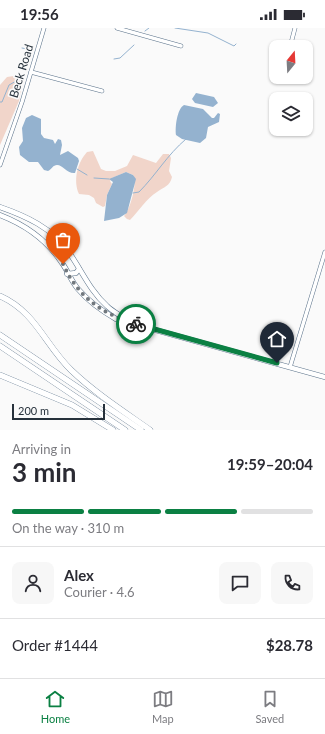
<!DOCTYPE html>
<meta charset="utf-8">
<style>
:root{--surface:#fff;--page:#f7f7f7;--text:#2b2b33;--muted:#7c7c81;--line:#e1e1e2;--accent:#0b8043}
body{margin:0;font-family:Lato,sans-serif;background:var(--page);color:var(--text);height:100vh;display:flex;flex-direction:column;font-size:15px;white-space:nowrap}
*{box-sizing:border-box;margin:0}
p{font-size:13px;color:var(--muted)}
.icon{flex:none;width:22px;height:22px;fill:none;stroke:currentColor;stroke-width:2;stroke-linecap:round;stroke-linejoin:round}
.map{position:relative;height:402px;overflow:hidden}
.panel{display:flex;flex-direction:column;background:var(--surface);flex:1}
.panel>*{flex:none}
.needle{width:26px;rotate:18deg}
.tools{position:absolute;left:269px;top:12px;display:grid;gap:8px}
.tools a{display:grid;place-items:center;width:44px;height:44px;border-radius:8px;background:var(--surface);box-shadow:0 1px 3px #0004;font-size:20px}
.scale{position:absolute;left:12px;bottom:10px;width:93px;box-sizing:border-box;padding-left:4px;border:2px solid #27323c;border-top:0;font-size:11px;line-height:14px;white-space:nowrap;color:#27323c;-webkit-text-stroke:3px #fafafa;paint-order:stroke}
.pin{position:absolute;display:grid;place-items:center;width:34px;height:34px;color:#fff;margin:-41px -17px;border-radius:50% 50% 50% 0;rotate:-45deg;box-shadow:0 0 4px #0007}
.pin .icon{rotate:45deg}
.courier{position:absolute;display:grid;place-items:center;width:40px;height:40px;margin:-20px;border:3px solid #0b8043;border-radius:50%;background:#fff;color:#222;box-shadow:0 1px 5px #0007}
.head em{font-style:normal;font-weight:700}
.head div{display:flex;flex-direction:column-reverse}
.head{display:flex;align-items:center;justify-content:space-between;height:68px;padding:0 12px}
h1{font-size:26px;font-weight:700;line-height:30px}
.bar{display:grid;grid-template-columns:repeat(4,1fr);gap:6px 4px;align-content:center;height:48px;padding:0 12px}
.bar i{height:5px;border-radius:3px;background:var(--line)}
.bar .selected{background:var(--accent)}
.bar p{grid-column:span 4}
.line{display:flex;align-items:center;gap:10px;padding:0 12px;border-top:1px solid var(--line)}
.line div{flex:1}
.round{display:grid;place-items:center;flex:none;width:42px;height:42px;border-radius:8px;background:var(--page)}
.status{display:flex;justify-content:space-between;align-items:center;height:28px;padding:0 20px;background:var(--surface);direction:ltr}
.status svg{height:11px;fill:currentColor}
.tab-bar{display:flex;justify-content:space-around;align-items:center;height:56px;border-top:1px solid var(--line);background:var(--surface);font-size:11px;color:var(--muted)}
.tab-bar a{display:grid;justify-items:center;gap:2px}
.tab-bar .selected{color:var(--accent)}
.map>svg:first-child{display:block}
.green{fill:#f1d5ca}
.water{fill:#94b2cf}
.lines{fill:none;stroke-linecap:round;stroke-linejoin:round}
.stream{stroke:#94b2cf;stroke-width:1}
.minor-casing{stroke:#597189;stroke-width:4.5}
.major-casing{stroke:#597189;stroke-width:5.5}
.highway-casing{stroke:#597189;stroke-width:6}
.minor{stroke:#fff;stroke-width:3.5}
.major{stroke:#fff;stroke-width:4.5}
.highway{stroke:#fff;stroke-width:5.5}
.done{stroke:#71787e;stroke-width:4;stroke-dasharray:0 7.2}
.route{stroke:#0b8043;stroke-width:5}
.labels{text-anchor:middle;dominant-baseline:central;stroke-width:3.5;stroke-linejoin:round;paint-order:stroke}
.street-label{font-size:12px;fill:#27323c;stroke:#fafafa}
</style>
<div class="status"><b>19:56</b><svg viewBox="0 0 49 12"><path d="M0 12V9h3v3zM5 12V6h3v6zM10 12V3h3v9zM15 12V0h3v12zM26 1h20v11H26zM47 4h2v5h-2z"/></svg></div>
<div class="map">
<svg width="325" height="402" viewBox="0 0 325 402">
<rect width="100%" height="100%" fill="#fafafa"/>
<!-- green -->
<g class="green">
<polygon points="20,47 23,51 19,73 0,117 0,57 7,49"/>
<path d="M93,123L101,141L106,143H115L127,138L133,127L156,135L163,126H169L171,130L169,143L172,149C170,158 164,159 157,164C146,171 139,183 130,192L127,191L124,188C130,182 138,154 133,147L126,144L112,150L110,153L112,156L107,167L105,178L103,179L96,175L94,170L89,167L79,166C73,153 77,135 87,124Z"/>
</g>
<!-- water -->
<g class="water">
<polygon points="196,65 214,69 218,75 213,79 195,75 192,71"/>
<path d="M184,77L203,81L212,90H214L218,85L220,86L219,94L208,99L206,110L200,115L182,111L176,107C175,99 177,81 184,77Z"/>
<path d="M32,87L41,91V106L44,110L53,112L55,116L58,111L61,112L62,117L60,127L68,123L78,130L79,133L75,145C67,146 63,137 57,137C53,137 52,141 48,143L44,142L38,134H29L20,127L19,119L23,113L22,100L26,90Z"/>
<polygon points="126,144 133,147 136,151 127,185 119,190 104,193 107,167 113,154 109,151"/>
</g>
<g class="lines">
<!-- stream -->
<g class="stream">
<polyline points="175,0 208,5 234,18 236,16"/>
<polyline points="145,3 149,0"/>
<polyline points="114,31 120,30 134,17"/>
<polyline points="22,36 27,21 22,20"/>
<polyline points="0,74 2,74 9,57 18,52 18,48"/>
<polyline points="77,141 87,147"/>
<polyline points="94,150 109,151"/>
<path d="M133,165L139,164C156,147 167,127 186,111"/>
</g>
<defs>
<g id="minor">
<polyline points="117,0 181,18"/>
<polyline points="290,19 295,0"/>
<polyline points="31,44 102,63"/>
<polyline points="281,51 282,49"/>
<polyline points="0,137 22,74 44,0"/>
<polyline points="290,339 325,224"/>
</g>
<g id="major">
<path d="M0,179C26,188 52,200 68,223C81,241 90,263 107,278C113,284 122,288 129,294"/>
<path d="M0,187C26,197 47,212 62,235C68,243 71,253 78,261C89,274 102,283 116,291L325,349"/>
<polyline points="67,246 76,245 79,241"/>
</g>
<g id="highway">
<path d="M0,268C36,284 45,317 71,342C95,365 123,383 150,402"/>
<polyline points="0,307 141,402"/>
<polyline points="0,318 125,402"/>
<polyline points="0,347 72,377 113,402"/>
</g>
</defs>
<!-- minor casing -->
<use href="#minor" class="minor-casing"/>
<!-- major casing -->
<use href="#major" class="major-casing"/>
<!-- highway casing -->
<use href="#highway" class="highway-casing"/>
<!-- minor -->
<use href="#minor" class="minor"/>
<!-- major -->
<use href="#major" class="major"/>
<!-- highway -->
<use href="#highway" class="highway"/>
</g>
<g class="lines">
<!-- done -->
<path class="done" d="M63,236C78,269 102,286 136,296"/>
<!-- route -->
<polyline class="route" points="136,296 277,335"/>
</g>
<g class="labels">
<!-- street labels -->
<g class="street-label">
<text transform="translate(21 43) rotate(-73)">Beck Road</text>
</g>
</g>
</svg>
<div class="tools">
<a><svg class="needle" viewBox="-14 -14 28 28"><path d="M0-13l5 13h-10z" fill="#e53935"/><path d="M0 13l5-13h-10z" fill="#7c7c81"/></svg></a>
<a><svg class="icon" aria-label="layers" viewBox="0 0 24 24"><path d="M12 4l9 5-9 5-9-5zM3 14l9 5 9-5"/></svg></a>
</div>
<div class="scale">200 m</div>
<div class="pin" style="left:63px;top:236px;background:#ea580c"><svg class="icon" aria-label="bag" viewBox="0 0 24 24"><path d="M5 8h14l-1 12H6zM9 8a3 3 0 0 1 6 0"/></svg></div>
<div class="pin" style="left:277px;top:335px;background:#1f2937"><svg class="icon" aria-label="home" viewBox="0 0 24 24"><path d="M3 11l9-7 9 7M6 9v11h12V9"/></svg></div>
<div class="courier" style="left:136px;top:296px"><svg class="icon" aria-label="bike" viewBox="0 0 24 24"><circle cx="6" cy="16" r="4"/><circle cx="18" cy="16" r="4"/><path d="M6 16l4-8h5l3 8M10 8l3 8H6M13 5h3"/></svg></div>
</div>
<section class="panel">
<div class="head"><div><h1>3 min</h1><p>Arriving in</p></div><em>19:59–20:04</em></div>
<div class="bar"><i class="selected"></i><i class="selected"></i><i class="selected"></i><i></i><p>On the way · 310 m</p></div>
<div class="line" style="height:72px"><a class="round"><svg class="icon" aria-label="person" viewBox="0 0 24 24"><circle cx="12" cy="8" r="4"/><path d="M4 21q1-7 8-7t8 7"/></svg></a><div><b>Alex</b><p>Courier · 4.6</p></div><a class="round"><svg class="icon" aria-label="chat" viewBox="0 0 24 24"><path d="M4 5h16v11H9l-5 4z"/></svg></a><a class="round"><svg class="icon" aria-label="phone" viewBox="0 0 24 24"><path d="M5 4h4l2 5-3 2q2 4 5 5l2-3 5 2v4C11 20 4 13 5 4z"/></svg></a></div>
<div class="line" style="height:52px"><div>Order #1444</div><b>$28.78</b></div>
</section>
<nav class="tab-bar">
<a class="selected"><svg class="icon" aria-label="home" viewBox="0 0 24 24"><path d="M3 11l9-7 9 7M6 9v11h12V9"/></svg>Home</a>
<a><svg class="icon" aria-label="map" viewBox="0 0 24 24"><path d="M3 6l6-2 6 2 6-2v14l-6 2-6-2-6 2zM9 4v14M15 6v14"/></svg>Map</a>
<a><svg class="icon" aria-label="saved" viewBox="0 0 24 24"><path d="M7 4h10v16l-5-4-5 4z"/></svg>Saved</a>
</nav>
